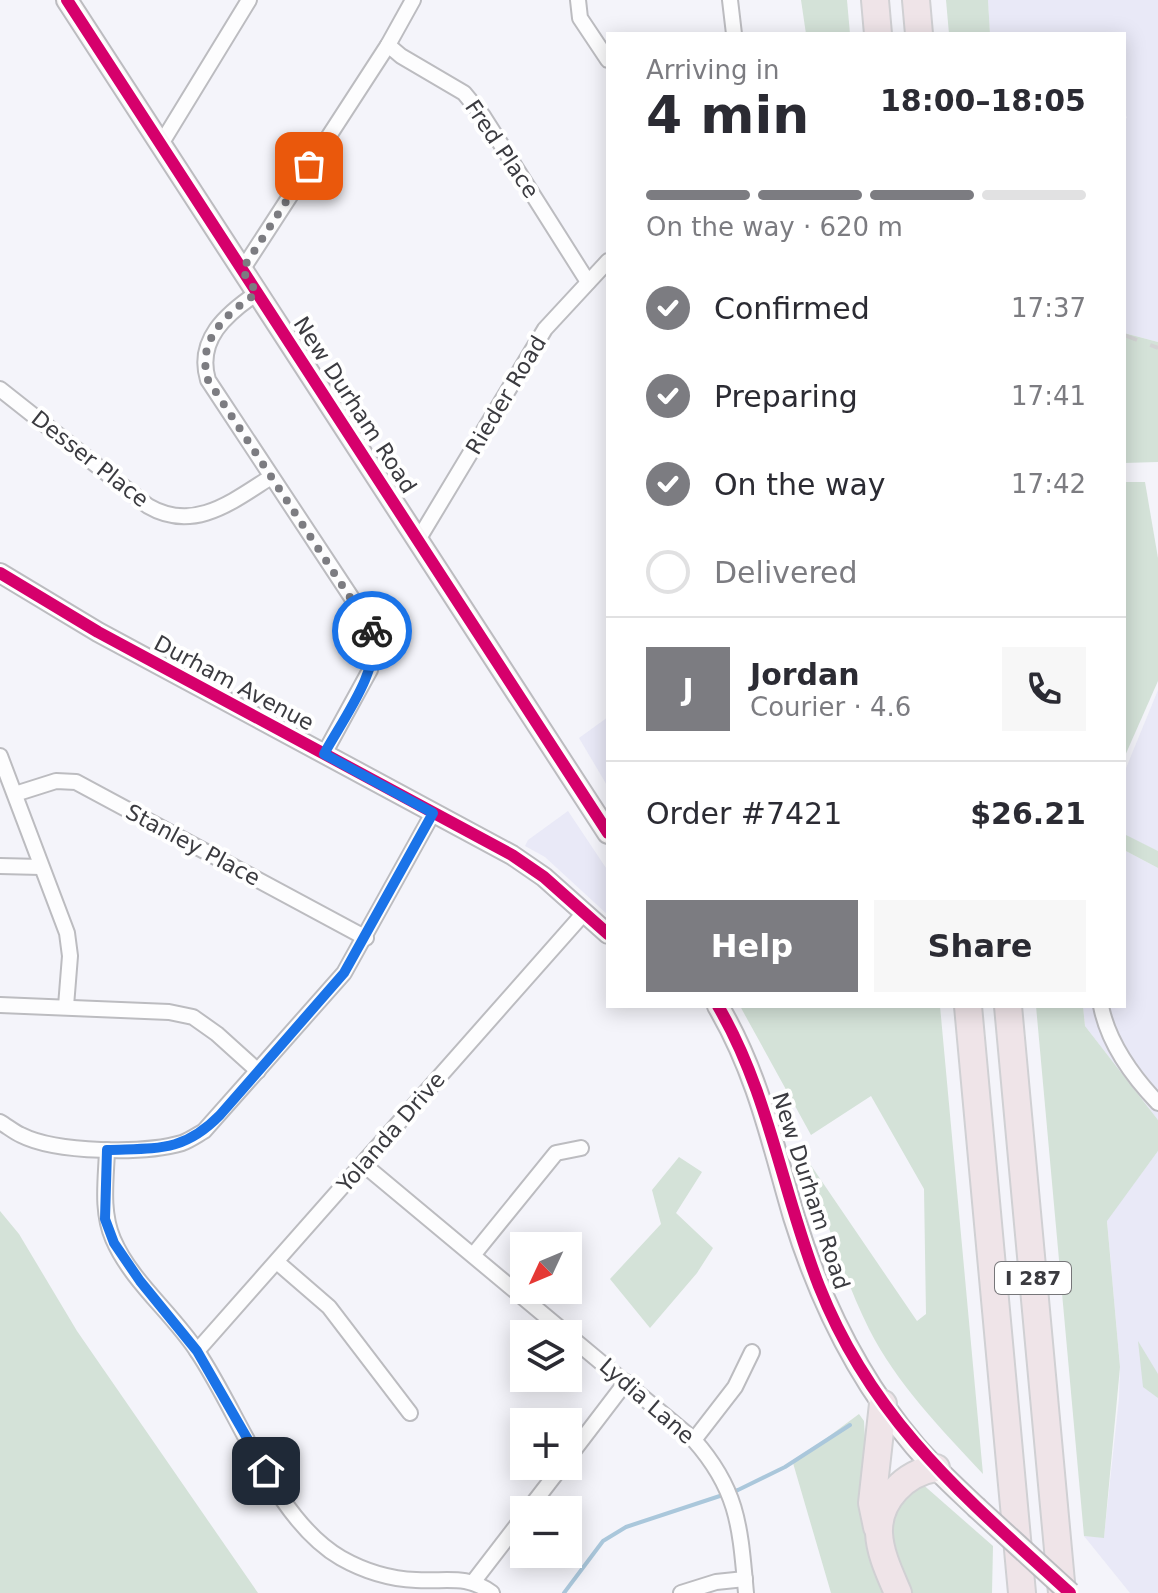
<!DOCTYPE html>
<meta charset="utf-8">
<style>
:root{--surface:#fff;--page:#f7f7f7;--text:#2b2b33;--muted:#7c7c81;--line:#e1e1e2;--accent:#7c7c81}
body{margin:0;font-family:"DejaVu Sans",sans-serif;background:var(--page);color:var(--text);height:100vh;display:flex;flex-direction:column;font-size:30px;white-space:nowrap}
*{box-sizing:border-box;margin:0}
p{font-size:26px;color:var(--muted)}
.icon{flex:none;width:44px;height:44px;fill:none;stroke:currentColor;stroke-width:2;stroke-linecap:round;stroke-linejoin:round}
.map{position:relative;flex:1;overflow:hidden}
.side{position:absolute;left:606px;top:32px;width:520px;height:976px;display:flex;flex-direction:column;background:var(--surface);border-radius:0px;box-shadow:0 4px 20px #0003}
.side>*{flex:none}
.needle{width:52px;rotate:226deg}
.tools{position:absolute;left:510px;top:1232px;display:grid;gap:16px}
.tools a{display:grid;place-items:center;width:72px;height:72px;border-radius:0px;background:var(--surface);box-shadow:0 4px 20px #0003;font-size:40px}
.pin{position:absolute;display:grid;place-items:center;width:68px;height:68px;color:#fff;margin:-34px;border-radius:16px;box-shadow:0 4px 12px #0006}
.courier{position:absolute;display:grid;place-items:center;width:80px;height:80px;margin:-40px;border:6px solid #1a73e8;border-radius:50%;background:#fff;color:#222;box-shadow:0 2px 10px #0007}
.headline em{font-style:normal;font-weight:800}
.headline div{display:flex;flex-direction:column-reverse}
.headline{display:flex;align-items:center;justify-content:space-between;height:136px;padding:0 40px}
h1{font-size:52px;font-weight:800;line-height:60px}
.bar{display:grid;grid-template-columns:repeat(4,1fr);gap:12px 8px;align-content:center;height:96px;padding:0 40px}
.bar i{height:10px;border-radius:6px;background:var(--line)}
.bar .current{background:var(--accent)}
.bar p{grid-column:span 4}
.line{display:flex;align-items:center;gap:20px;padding:0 40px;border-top:2px solid var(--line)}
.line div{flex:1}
.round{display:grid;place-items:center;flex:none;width:84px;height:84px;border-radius:0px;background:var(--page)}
ol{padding:0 40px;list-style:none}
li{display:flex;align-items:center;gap:24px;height:88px}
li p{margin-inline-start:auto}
li .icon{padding:8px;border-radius:50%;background:var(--accent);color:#fff;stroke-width:4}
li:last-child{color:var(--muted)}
li i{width:44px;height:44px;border:4px solid var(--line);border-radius:50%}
.action{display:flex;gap:16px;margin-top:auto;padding:16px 40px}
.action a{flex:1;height:92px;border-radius:0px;background:var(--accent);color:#fff;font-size:32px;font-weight:800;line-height:92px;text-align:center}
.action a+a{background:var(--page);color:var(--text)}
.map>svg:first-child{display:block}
.built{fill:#e9e9f7}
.green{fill:#d4e2d8}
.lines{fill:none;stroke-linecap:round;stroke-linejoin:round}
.stream{stroke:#aac7db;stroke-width:4}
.minor-casing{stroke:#bcbcc0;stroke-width:18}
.tertiary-casing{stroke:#bcbcc0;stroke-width:22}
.secondary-casing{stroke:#bcbcc0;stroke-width:24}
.motorway-casing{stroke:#d0d0d3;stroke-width:30}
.minor{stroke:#fdfdfe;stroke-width:14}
.tertiary{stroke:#fdfdfe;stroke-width:18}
.secondary{stroke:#f9f6f7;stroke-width:20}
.motorway{stroke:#efe4e8;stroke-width:26}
.rail{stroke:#d4d4d5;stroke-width:4;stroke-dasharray:14 14;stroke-linecap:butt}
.secondary-bridge-casing{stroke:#bcbcc0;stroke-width:24;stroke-linecap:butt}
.secondary-bridge{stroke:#f9f6f7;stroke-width:20}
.cycleway-casing{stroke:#fff;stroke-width:17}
.cycleway{stroke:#d6006c;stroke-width:12}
.done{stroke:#7c7c81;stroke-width:8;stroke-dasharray:0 14.4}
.route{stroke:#1a73e8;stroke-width:10}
.labels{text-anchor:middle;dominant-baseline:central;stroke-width:8;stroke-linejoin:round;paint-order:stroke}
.shield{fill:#fff;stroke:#767679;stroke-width:2}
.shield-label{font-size:20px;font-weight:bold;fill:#3b3b40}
.street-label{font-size:22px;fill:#3b3b40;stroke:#fff}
</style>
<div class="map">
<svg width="1158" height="1593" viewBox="0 0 1158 1593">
<rect width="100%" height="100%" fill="#f4f4fa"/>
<!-- built -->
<g class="built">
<polygon points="988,0 1158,0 1158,342 1124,333 1124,123 1127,117 1124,115 1124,34 990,34"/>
<polygon points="1158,690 1158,851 1124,835 1124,773"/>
<polygon points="608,717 608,787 579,738"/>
<polygon points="568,811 608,871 608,915 545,857 525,846 528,840"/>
<polygon points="1124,850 1158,868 1158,1120 1085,1026 1083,1006 1124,1006"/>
<polygon points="1158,1151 1158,1593 1130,1593 1084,1536 1104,1537 1119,1398 1120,1367 1107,1220"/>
</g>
<!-- green -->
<g class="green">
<polygon points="801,0 847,0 850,34 806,34"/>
<polygon points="946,0 988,0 990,34 949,34"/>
<polygon points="1124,333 1158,342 1158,462 1124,463"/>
<polygon points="1124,482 1145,482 1158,558 1158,681 1124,758"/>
<polygon points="1124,834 1158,851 1158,868 1124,850"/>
<path d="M740,1006H940L983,1474C941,1429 897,1384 869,1329C843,1276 825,1218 808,1161L917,1321L926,1314L924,1189L871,1096L811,1135Z"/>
<polygon points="1036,1006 1083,1006 1085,1026 1158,1120 1158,1151 1107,1221 1120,1367 1104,1538 1084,1536"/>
<polygon points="679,1157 702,1172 676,1213 713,1248 697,1273 650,1328 610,1279 661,1224 652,1190"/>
<polygon points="0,1211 19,1234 77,1331 258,1593 0,1593"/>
<polygon points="1138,1341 1158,1374 1158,1398 1143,1387"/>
<polygon points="859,1414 864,1421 872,1567 887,1593 831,1593 793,1463"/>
<polygon points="920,1482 993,1546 992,1593 905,1593 887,1528 902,1497"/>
</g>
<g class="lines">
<!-- stream -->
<polyline class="stream" points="564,1593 603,1541 626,1527 738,1490 785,1467 850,1425"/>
<defs>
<g id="minor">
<polyline points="578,0 580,18 608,60"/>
<polyline points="730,0 734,34"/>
<polyline points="388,45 401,56 464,93 483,116 588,282"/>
<polyline points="161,144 249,0"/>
<polyline points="242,270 388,45 413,0"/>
<path d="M257,293C226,314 196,340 208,380L369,624L375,641L370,670L324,754"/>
<path d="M0,389L148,506C194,533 233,501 271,477"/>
<polyline points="418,540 545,329 608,261"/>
<polyline points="0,756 67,933 70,956 66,1006"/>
<polyline points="15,794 56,781 76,782 366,938"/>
<polyline points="0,866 41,867"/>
<polyline points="0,1005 169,1012 193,1017 217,1034 258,1071"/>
<path d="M1101,1006C1108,1042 1133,1077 1158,1103"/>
<path d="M0,1122C7,1126 14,1132 21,1135C56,1153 145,1154 182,1143C190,1140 197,1135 204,1131L344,973L433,813"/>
<path d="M107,1150C106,1180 101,1211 113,1239C131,1281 172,1313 197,1351C239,1413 275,1520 341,1558C364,1571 390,1579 416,1580C446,1582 466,1574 492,1593"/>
<path d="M363,1164L694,1440C739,1491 740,1528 746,1593"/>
<polyline points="474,1254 556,1153 581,1148"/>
<polyline points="277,1262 329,1307 410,1413"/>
<polyline points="197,1351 584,913"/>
<polyline points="694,1440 735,1387 752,1352"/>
<polyline points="568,1458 626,1382"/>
<polyline points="528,1510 562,1466"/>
<polyline points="474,1581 524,1516"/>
<polyline points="681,1593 716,1582 745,1579"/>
</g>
<polyline id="tertiary" points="0,573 98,632 512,855 544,877 608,934"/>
<g id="secondary">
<polyline points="67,0 608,833"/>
<path d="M718,1006C758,1074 772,1142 794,1217C820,1301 858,1379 915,1446C934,1468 955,1487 976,1507"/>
</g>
<g id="motorway">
<polyline points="875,0 878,34"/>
<polyline points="916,0 919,34"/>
<polyline points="968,1006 1022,1593"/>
<polyline points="1008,1006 1062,1593"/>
<polyline points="877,1527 872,1503 883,1404"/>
<path d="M898,1593C890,1574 880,1554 879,1533C878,1500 905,1473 936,1468"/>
</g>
</defs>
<!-- minor casing -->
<use href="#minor" class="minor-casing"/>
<!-- tertiary casing -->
<use href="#tertiary" class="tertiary-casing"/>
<!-- secondary casing -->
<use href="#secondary" class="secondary-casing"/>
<!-- motorway casing -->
<use href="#motorway" class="motorway-casing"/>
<!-- minor -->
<use href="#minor" class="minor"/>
<!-- tertiary -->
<use href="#tertiary" class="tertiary"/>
<!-- secondary -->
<use href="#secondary" class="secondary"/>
<!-- motorway -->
<use href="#motorway" class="motorway"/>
<!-- rail -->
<polyline class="rail" points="1124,335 1158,348"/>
<defs>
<polyline id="secondary-bridge" points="976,1507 1070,1593"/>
</defs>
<!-- secondary-bridge casing -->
<use href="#secondary-bridge" class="secondary-bridge-casing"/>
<!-- secondary-bridge -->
<use href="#secondary-bridge" class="secondary-bridge"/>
<defs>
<g id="cycleway">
<polyline points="67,0 608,833"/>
<polyline points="0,573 98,632 512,855 544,877 608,934"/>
<path d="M718,1006C769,1093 782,1192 819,1286C872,1421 966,1498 1070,1593"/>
</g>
</defs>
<!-- cycleway casing -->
<use href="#cycleway" class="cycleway-casing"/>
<!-- cycleway -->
<use href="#cycleway" class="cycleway"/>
</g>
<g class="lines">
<!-- done -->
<path class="done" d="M309,166L242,270L257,293C226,314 196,340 208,380L372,631"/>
<!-- route -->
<path class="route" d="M266,1471L197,1351L140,1281L114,1243L105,1219L107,1150C156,1148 183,1153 220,1115L344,973L433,813L324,754C341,722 383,667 372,631"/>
</g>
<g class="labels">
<!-- shield labels -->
<rect class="shield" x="995" y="1262" width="76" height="32" rx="6"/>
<g class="shield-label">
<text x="1033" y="1278">I 287</text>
</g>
<!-- street labels -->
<g class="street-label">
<text transform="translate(502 149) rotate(56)">Fred Place</text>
<text transform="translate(506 395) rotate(-59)">Rieder Road</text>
<text transform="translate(355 405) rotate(57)">New Durham Road</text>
<text transform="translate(90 459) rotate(38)">Desser Place</text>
<text transform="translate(234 683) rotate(28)">Durham Avenue</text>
<text transform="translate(193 845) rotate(28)">Stanley Place</text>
<text transform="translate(391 1132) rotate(-49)">Yolanda Drive</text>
<text transform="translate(811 1191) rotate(72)">New Durham Road</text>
<text transform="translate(647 1401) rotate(41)">Lydia Lane</text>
</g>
</g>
</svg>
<div class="tools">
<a><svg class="needle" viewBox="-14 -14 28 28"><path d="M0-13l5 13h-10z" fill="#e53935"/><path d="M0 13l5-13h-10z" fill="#7c7c81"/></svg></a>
<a><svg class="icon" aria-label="layers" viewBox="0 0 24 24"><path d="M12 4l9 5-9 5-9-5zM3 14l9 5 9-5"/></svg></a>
<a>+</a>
<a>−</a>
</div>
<div class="pin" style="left:309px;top:166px;background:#ea580c"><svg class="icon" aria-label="bag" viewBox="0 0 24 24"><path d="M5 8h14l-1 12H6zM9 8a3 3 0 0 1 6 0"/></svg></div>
<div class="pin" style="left:266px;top:1471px;background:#1f2937"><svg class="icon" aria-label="home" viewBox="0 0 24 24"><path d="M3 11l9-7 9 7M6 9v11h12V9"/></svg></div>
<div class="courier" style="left:372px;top:631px"><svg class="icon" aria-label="bike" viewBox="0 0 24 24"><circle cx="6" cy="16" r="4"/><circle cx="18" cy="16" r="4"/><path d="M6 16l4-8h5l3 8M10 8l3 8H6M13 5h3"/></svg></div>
<section class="side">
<div class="headline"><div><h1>4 min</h1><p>Arriving in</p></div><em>18:00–18:05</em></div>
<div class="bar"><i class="current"></i><i class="current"></i><i class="current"></i><i></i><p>On the way · 620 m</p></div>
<ol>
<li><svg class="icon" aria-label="check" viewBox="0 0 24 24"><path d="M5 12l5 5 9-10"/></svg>Confirmed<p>17:37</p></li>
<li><svg class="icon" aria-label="check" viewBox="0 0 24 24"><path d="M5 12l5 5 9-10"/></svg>Preparing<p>17:41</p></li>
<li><svg class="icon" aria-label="check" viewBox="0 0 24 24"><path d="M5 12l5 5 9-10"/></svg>On the way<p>17:42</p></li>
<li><i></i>Delivered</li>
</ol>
<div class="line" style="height:144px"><b class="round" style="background:var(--accent);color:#fff">J</b><div><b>Jordan</b><p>Courier · 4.6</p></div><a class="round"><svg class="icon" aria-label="phone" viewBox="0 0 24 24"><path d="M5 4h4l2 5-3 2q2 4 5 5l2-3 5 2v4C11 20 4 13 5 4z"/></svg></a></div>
<div class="line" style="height:104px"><div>Order #7421</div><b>$26.21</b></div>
<div class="action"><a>Help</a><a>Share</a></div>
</section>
</div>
